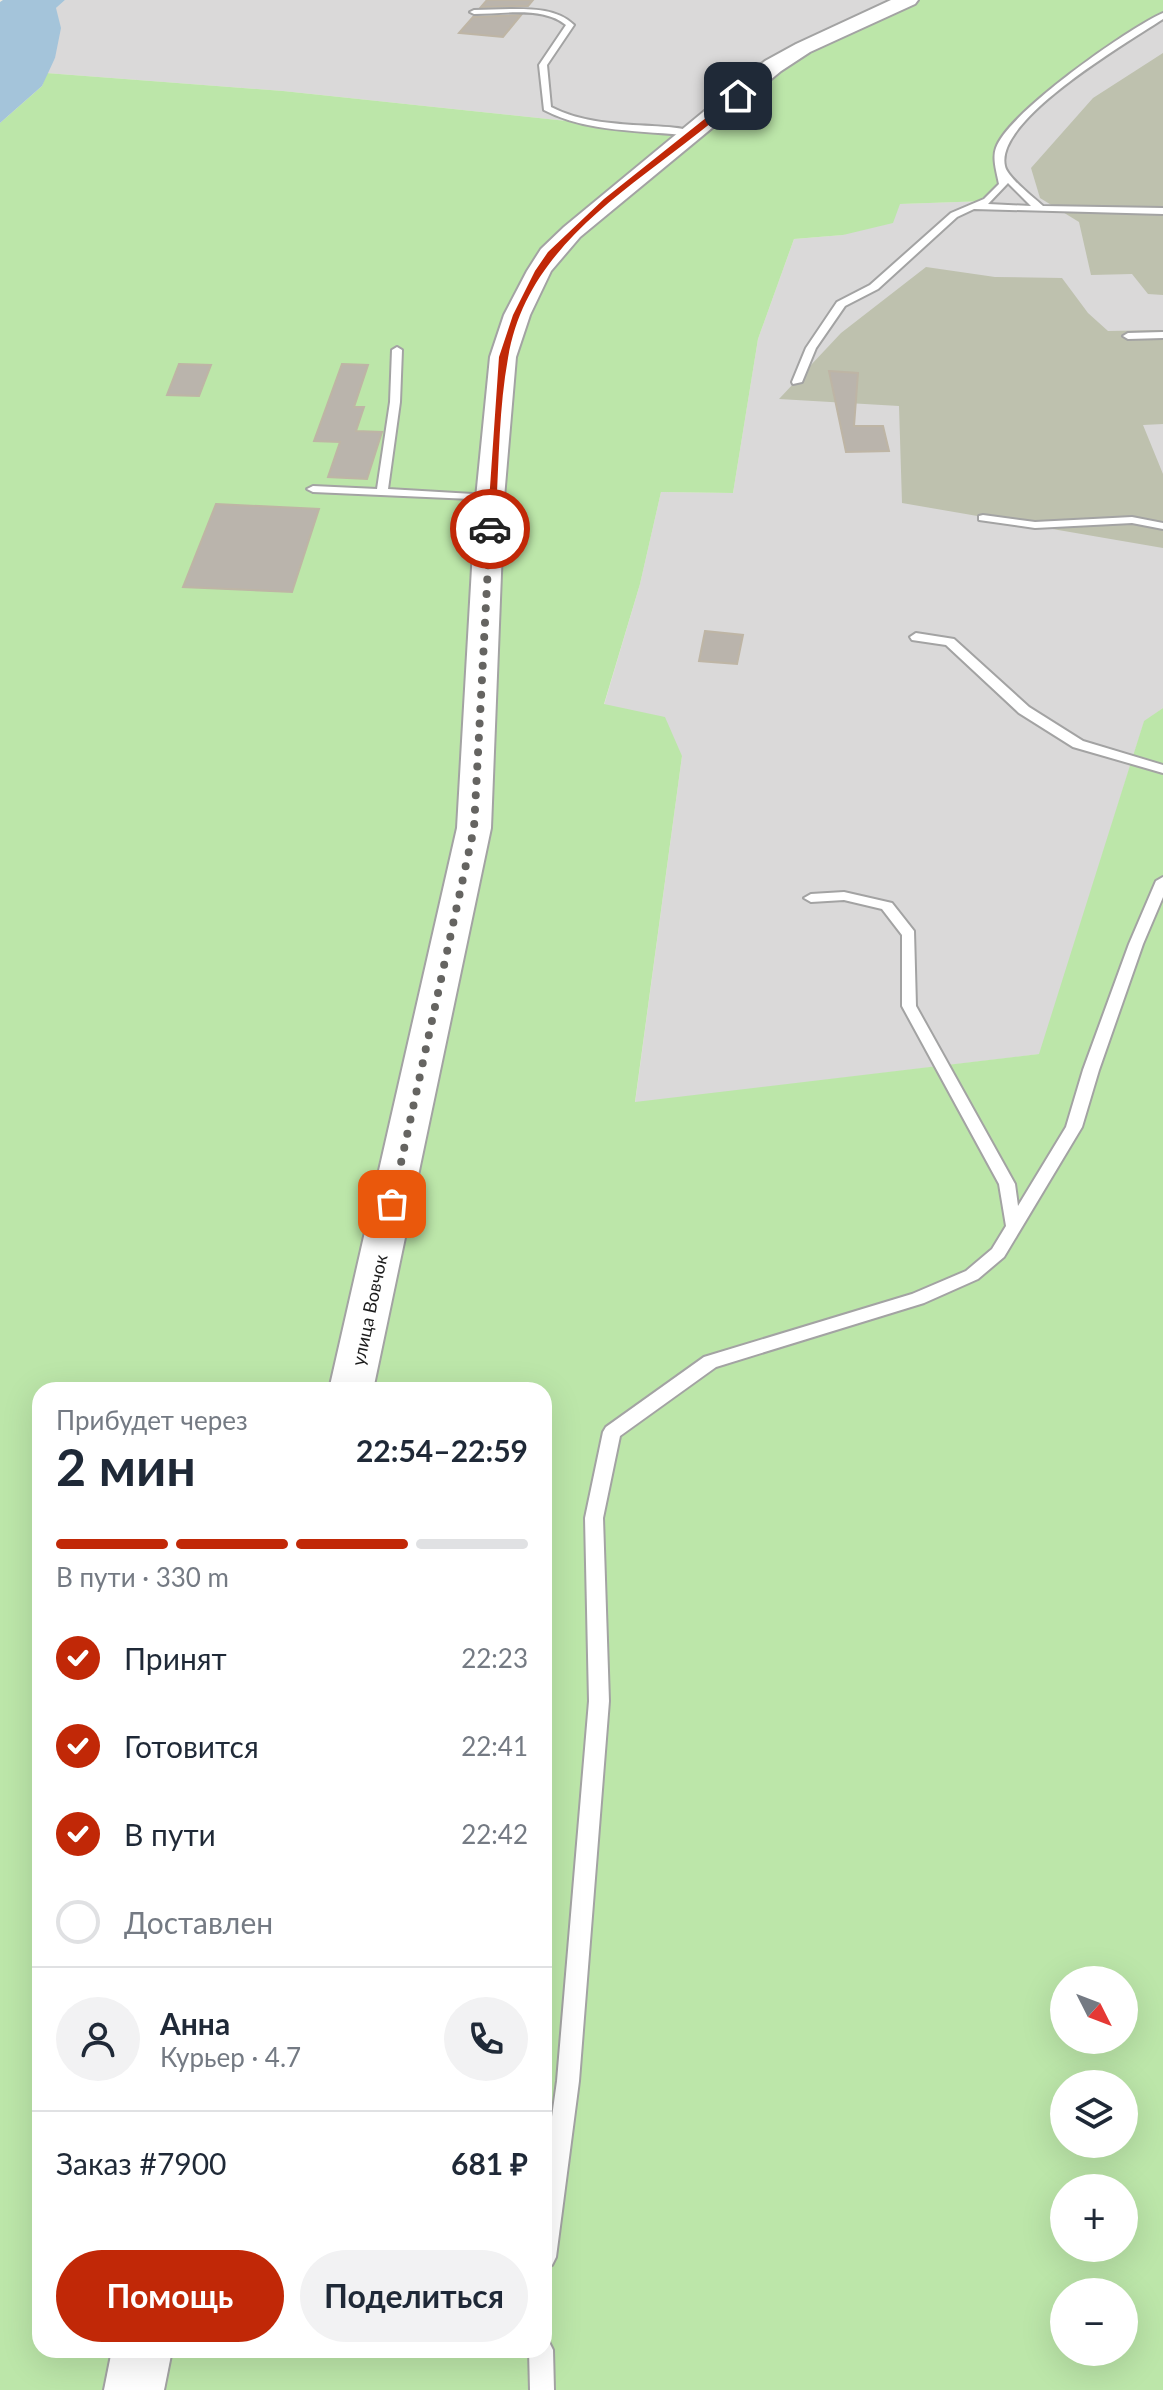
<!DOCTYPE html>
<html lang="ru">
<meta charset="utf-8">
<style>
:root{--surface:#fff;--page:#f2f2f3;--text:#1f2937;--muted:#747a83;--line:#e0e1e3;--accent:#c12807}
body{margin:0;font-family:Lato,sans-serif;background:var(--page);color:var(--text);height:100vh;display:flex;flex-direction:column;font-size:30px;white-space:nowrap}
*{box-sizing:border-box;margin:0}
p{font-size:26px;color:var(--muted)}
.icon{flex:none;width:44px;height:44px;fill:none;stroke:currentColor;stroke-width:2;stroke-linecap:round;stroke-linejoin:round}
.map{position:relative;flex:1;overflow:hidden}
.drawer{position:absolute;left:32px;top:1382px;width:520px;height:976px;display:flex;flex-direction:column;background:var(--surface);border-radius:24px;box-shadow:0 8px 32px #0002}
.drawer>*{flex:none}
.needle{width:52px;rotate:132deg}
.tools{position:absolute;left:1050px;top:1966px;display:grid;gap:16px}
.tools a{display:grid;place-items:center;width:88px;height:88px;border-radius:50%;background:var(--surface);box-shadow:0 8px 32px #0002;font-size:40px}
.pin{position:absolute;display:grid;place-items:center;width:68px;height:68px;color:#fff;margin:-34px;border-radius:16px;box-shadow:0 4px 12px #0006}
.courier{position:absolute;display:grid;place-items:center;width:80px;height:80px;margin:-40px;border:6px solid #c12807;border-radius:50%;background:#fff;color:#222;box-shadow:0 2px 10px #0007}
.headline em{font-style:normal;font-weight:700}
.headline div{display:flex;flex-direction:column-reverse}
.headline{display:flex;align-items:center;justify-content:space-between;height:136px;padding:0 24px}
h1{font-size:52px;font-weight:700;line-height:60px}
.bar{display:grid;grid-template-columns:repeat(4,1fr);gap:12px 8px;align-content:center;height:96px;padding:0 24px}
.bar i{height:10px;border-radius:6px;background:var(--line)}
.bar .on{background:var(--accent)}
.bar p{grid-column:span 4}
.line{display:flex;align-items:center;gap:20px;padding:0 24px;border-top:2px solid var(--line)}
.line div{flex:1}
.round{display:grid;place-items:center;flex:none;width:84px;height:84px;border-radius:42px;background:var(--page)}
ol{padding:0 24px;list-style:none}
li{display:flex;align-items:center;gap:24px;height:88px}
li p{margin-inline-start:auto}
li .icon{padding:8px;border-radius:50%;background:var(--accent);color:#fff;stroke-width:4}
li:last-child{color:var(--muted)}
li i{width:44px;height:44px;border:4px solid var(--line);border-radius:50%}
.action{display:flex;gap:16px;margin-top:auto;padding:16px 24px}
.action a{flex:1;height:92px;border-radius:48px;background:var(--accent);color:#fff;font-size:32px;font-weight:700;line-height:92px;text-align:center}
.action a+a{background:var(--page);color:var(--text)}
.map>svg:first-child{display:block}
.residential{fill:#dad9d9}
.construction{fill:#bec1ae}
.grass{fill:#bce6a9;fill-rule:evenodd}
.water{fill:#a4c4da}
.building{fill:#bab4ac;stroke:#beb5a5;stroke-width:2}
.lines{fill:none;stroke-linecap:round;stroke-linejoin:round}
.service-casing{stroke:#a3a3a3;stroke-width:4}
.tertiary-casing{stroke:#a3a3a3;stroke-width:4}
.service{fill:#fff;fill-rule:evenodd}
.tertiary{fill:#fff;fill-rule:evenodd}
.route{fill:#c12807}
.done{stroke:#656461;stroke-width:8;stroke-dasharray:0 14.4}
.labels{text-anchor:middle;dominant-baseline:central;stroke-width:6;stroke-linejoin:round;paint-order:stroke}
.far-street-label{font-size:18px;fill:#1c1c1c;stroke:#fff}
</style>
<div class="map">
<svg width="1163" height="2390" viewBox="0 0 1163 2390">
<rect width="100%" height="100%" fill="#edebe2"/>
<!-- residential -->
<g class="residential">
<polygon points="65,0 908,0 689,134 283,91 46,73 55,58 56,8"/>
<polygon points="1163,15 1163,708 1144,722 1040,1054 635,1103 682,756 604,705 640,584 661,492 733,493 758,339 794,239 843,235 899,204 987,201 1005,137 1065,80"/>
</g>
<!-- construction -->
<g class="construction">
<polygon points="1163,53 1163,295 1148,294 1132,274 1091,275 1079,222 1040,198 1031,168 1093,98"/>
<polygon points="926,267 995,277 1062,278 1088,313 1108,331 1163,330 1163,424 1143,425 1163,474 1163,548 902,503 899,406 779,399 841,333"/>
</g>
<!-- grass -->
<path class="grass" d="M908,0H1163V15L1065,80L1005,136L1004,185L987,201L900,204L893,223L843,235L794,239L758,339L733,493L661,492L640,584L604,704L665,717L682,756L635,1102L1039,1054L1144,721L1163,708V2390H0V123L42,86L46,73L283,91L689,134L761,77ZM40,1390H544V2350H40ZM1064,1980H1124V2040H1064ZM1064,2084H1124V2144H1064ZM1064,2188H1124V2248H1064ZM1064,2292H1124V2352H1064Z"/>
<!-- water -->
<polygon class="water" points="3,0 65,0 56,8 61,28 55,58 42,86 0,123 0,2"/>
<!-- building -->
<g class="building">
<polygon points="487,0 533,0 528,6 481,7"/>
<polygon points="521,15 503,37 459,33 473,17"/>
<polygon points="179,364 211,365 199,396 167,395"/>
<polygon points="342,364 368,365 354,407 364,407 356,431 382,432 367,479 328,477 340,442 314,441"/>
<polygon points="829,371 858,373 854,426 883,426 889,451 846,452"/>
<polygon points="216,504 319,509 292,592 183,587"/>
<polygon points="705,631 743,635 737,664 699,661"/>
</g>
<g class="lines">
<defs>
<g id="service">
<path d="M511,9C533,9 558,9 574,25L547,65L551,107C582,123 618,124 652,126C666,127 684,127 695,133L691,136C642,130 588,133 544,110L539,65L566,25C543,6 502,14 474,14L470,12L474,10Z"/>
<path d="M1163,13V19C1128,42 994,120 1005,166C1007,177 1033,197 1043,206L1163,208V214L974,209L957,217L878,289L845,306L816,348L802,382L793,384L792,382L806,348L837,302L870,285L951,213L984,199L999,184C997,173 992,159 996,148C1008,113 1127,29 1163,13ZM1008,183L1031,206L988,204Z"/>
<polygon points="1163,332 1163,338 1128,339 1123,336 1128,333"/>
<polygon points="397,347 402,350 400,402 388,489 490,495 494,496 494,500 313,492 307,489 313,486 377,489 390,402 392,350"/>
<polygon points="983,515 1035,522 1132,517 1163,523 1163,529 1132,523 1035,528 979,520 979,516"/>
<polygon points="916,633 954,639 1029,707 1083,741 1163,765 1163,773 1073,747 1019,713 946,645 912,640 910,637"/>
<polygon points="1163,877 1163,897 1143,944 1099,1070 1082,1127 1004,1257 978,1279 924,1303 716,1367 620,1436 603,1518 609,1701 579,2081 556,2257 552,2265 544,2269 544,2174 557,2081 589,1701 585,1518 603,1432 606,1427 704,1357 912,1294 966,1271 992,1249 1006,1226 999,1184 902,1006 902,935 882,909 844,900 811,902 804,898 811,894 844,892 892,903 914,931 916,1006 1015,1184 1018,1206 1066,1127 1083,1070 1129,944 1156,881"/>
<polygon points="544,2339 549,2342 553,2350 554,2390 530,2390 529,2350 544,2350"/>
</g>
<g id="tertiary">
<polygon points="891,0 918,0 915,4 810,52 781,71 580,237 551,271 530,315 516,357 504,498 491,828 373,1390 329,1390 457,828 476,498 490,357 504,315 527,271 541,249 564,227 765,61 796,44"/>
<polygon points="112,2350 172,2350 164,2390 104,2390"/>
</g>
</defs>
<!-- service casing -->
<use href="#service" class="service-casing"/>
<!-- tertiary casing -->
<use href="#tertiary" class="tertiary-casing"/>
<!-- service -->
<use href="#service" class="service"/>
<!-- tertiary -->
<use href="#tertiary" class="tertiary"/>
</g>
<!-- route -->
<path class="route" d="M736,94L742,96C657,176 529,231 508,358C498,413 499,473 495,529L487,531L499,357L513,315L535,271L548,252L604,199Z"/>
<g class="lines">
<!-- done -->
<polyline class="done" points="392,1204 474,828 490,529"/>
</g>
<g class="labels">
<!-- far-street labels -->
<g class="far-street-label">
<text transform="translate(369 1310) rotate(-78)">улица Вовчок</text>
</g>
</g>
</svg>
<div class="tools">
<a><svg class="needle" viewBox="-14 -14 28 28"><path d="M0-13l5 13h-10z" fill="#e53935"/><path d="M0 13l5-13h-10z" fill="#747a83"/></svg></a>
<a><svg class="icon" aria-label="layers" viewBox="0 0 24 24"><path d="M12 4l9 5-9 5-9-5zM3 14l9 5 9-5"/></svg></a>
<a>+</a>
<a>−</a>
</div>
<div class="pin" style="left:392px;top:1204px;background:#ea580c"><svg class="icon" aria-label="bag" viewBox="0 0 24 24"><path d="M5 8h14l-1 12H6zM9 8a3 3 0 0 1 6 0"/></svg></div>
<div class="pin" style="left:738px;top:96px;background:#1f2937"><svg class="icon" aria-label="home" viewBox="0 0 24 24"><path d="M3 11l9-7 9 7M6 9v11h12V9"/></svg></div>
<div class="courier" style="left:490px;top:529px"><svg class="icon" aria-label="car" viewBox="0 0 24 24"><path d="M5 17H2v-5l4-1 3-4h7l3 4 3 1v5h-3M9 17h6M6 11h13"/><circle cx="7" cy="17" r="2"/><circle cx="17" cy="17" r="2"/></svg></div>
<section class="drawer">
<div class="headline"><div><h1>2 мин</h1><p>Прибудет через</p></div><em>22:54–22:59</em></div>
<div class="bar"><i class="on"></i><i class="on"></i><i class="on"></i><i></i><p>В пути · 330 m</p></div>
<ol>
<li><svg class="icon" aria-label="check" viewBox="0 0 24 24"><path d="M5 12l5 5 9-10"/></svg>Принят<p>22:23</p></li>
<li><svg class="icon" aria-label="check" viewBox="0 0 24 24"><path d="M5 12l5 5 9-10"/></svg>Готовится<p>22:41</p></li>
<li><svg class="icon" aria-label="check" viewBox="0 0 24 24"><path d="M5 12l5 5 9-10"/></svg>В пути<p>22:42</p></li>
<li><i></i>Доставлен</li>
</ol>
<div class="line" style="height:144px"><a class="round"><svg class="icon" aria-label="person" viewBox="0 0 24 24"><circle cx="12" cy="8" r="4"/><path d="M4 21q1-7 8-7t8 7"/></svg></a><div><b>Анна</b><p>Курьер · 4.7</p></div><a class="round"><svg class="icon" aria-label="phone" viewBox="0 0 24 24"><path d="M5 4h4l2 5-3 2q2 4 5 5l2-3 5 2v4C11 20 4 13 5 4z"/></svg></a></div>
<div class="line" style="height:104px"><div>Заказ #7900</div><b>681 ₽</b></div>
<div class="action"><a>Помощь</a><a>Поделиться</a></div>
</section>
</div>
